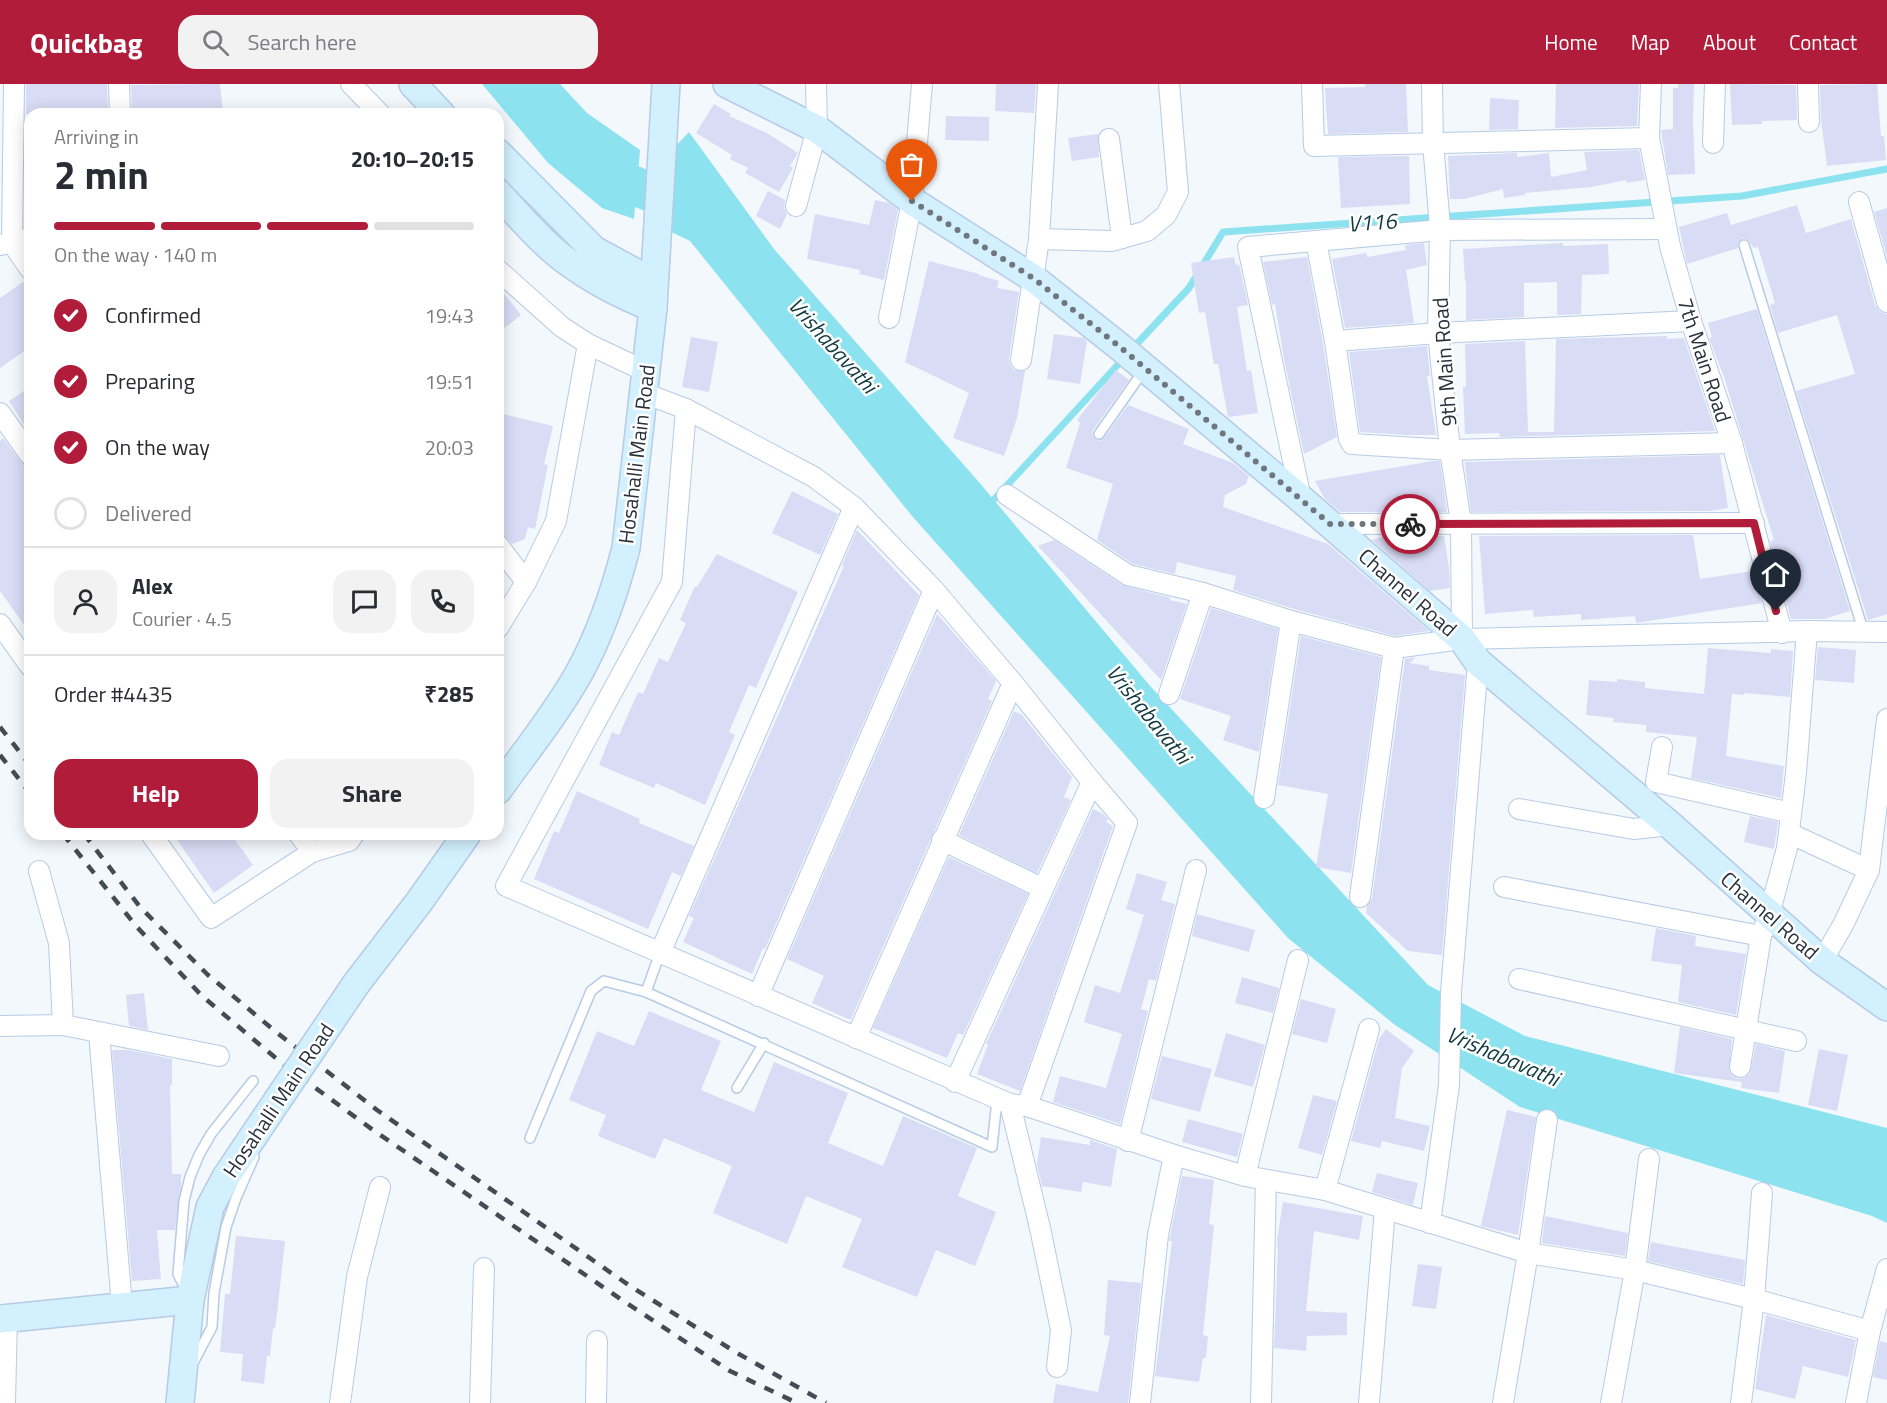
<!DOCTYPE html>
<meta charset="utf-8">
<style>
:root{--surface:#fff;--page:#f2f2f3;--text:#2b2b33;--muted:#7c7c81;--line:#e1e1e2;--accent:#b01c3a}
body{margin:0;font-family:"Titillium Web",sans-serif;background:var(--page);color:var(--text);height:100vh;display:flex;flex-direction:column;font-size:22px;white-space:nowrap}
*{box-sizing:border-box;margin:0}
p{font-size:20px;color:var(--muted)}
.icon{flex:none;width:33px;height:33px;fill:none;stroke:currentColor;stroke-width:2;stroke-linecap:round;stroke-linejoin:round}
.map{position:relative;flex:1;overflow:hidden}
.side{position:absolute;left:24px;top:24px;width:480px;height:732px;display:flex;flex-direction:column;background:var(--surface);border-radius:18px;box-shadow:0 3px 15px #0003}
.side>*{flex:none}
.pin{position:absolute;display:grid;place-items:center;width:51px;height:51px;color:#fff;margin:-62px -26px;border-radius:50% 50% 50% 0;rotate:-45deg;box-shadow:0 0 6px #0007}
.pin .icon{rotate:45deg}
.courier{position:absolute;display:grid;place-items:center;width:60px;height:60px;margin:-30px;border:4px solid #b01c3a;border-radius:50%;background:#fff;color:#222;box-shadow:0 2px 8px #0007}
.summary em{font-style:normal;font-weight:700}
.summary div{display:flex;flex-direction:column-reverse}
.summary{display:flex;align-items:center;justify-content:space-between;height:102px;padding:0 30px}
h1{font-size:39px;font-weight:700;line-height:45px}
.bar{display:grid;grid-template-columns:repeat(4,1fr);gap:9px 6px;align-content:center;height:72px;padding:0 30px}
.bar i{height:8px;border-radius:4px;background:var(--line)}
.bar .active{background:var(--accent)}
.bar p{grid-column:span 4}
.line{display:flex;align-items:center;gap:15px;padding:0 30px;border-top:2px solid var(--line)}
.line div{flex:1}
.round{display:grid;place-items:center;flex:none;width:63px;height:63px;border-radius:18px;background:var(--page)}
ol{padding:0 30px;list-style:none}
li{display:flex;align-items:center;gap:18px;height:66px}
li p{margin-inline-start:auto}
li .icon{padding:6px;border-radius:50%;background:var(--accent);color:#fff;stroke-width:4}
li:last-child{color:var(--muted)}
li i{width:33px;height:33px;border:3px solid var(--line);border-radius:50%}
.cta{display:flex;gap:12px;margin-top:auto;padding:12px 30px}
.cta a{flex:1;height:69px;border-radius:18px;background:var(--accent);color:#fff;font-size:24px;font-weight:700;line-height:69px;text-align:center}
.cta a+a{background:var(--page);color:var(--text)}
header{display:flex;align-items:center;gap:36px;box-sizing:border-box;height:84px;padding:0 30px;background:var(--accent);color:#fff}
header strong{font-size:28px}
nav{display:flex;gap:33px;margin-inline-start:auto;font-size:21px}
.search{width:420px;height:54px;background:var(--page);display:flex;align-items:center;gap:15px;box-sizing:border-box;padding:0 21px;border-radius:18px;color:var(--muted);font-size:22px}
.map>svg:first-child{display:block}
.water{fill:#8ce3ef}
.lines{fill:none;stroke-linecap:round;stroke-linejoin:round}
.stream{stroke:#8ce3ef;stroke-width:7}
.river{stroke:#8ce3ef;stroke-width:39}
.building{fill:#d9dcf5}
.lane-casing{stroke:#b6cbe6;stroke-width:12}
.street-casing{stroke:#b6cbe6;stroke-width:22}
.secondary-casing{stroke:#b6cbe6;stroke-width:30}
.lane{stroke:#fff;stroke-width:9}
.street{stroke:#fff;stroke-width:20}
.secondary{stroke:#d2f0fe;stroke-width:27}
.rail{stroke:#434b54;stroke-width:4.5;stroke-dasharray:10 10;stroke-linecap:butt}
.secondary-bridge-casing{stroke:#b6cbe6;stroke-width:30;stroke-linecap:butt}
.secondary-bridge{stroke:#d2f0fe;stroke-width:27}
.done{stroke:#6f767e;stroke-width:6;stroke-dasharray:0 10.8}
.route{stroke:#b01c3a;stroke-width:8}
.labels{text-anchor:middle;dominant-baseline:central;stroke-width:5;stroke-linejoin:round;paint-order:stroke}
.street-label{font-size:21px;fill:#28303a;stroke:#fff}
.water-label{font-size:22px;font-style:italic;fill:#103a3f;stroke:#fff}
</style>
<header>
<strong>Quickbag</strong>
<div class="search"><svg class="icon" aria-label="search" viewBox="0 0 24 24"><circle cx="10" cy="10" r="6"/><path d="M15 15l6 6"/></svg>Search here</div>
<nav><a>Home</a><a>Map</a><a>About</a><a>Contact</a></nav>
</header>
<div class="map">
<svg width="1887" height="1319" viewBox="0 0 1887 1319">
<rect width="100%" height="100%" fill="#f3f8fd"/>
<!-- water -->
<g class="water">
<polygon points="482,0 560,0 587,29 640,66 634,135 602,124 548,79"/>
<polygon points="689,48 774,165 978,397 1151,603 1428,901 1525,952 1887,1044 1887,1139 1872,1132 1520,1023 1395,941 1288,854 912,432 690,157 667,146 671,67"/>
</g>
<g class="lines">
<!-- stream -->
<g class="stream">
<polyline points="1132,265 1189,204 1223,148 1742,112 1887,85"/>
<polyline points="988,422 1125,273"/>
</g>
<!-- river -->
<polyline class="river" points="518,0 590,82 695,128"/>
</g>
<!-- building -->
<g class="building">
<polygon points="26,0 107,0 108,30 26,30"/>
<polygon points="220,0 223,30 132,30 131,1"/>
<polygon points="996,0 1036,0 1034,29 995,27"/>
<polygon points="1365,0 1406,0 1408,48 1328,50 1325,4 1365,3"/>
<polygon points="1556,0 1639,0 1637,42 1555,44"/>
<polygon points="1678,0 1694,0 1693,37 1695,90 1668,91 1661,46 1673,45 1673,4 1678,4"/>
<polygon points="1730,0 1796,1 1797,36 1762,37 1762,40 1732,41"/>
<polygon points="1877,0 1881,52 1884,52 1886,76 1827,82 1821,36 1820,1"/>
<polygon points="1490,14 1519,16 1518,45 1489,46"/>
<polygon points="714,20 731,30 729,32 767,49 798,69 790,82 793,84 779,108 745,89 748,84 730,75 732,71 696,49"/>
<polygon points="946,32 989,33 989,57 945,56"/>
<polygon points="1098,50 1099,73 1072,77 1068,54"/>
<polygon points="1639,66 1645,96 1626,99 1626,96 1591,103 1525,109 1525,111 1504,114 1503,105 1464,115 1450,115 1448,72 1517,69 1517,73 1549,69 1551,93 1587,86 1584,68"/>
<polygon points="1409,72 1410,120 1341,124 1338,73"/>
<polygon points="768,107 785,116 784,124 787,130 780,145 756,132"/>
<polygon points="875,116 889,119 898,126 884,196 859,190 860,186 807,175 815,130 869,141"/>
<polygon points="1797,121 1806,149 1851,135 1875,221 1879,227 1887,230 1887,530 1868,536 1796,307 1855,290 1837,231 1778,249 1770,221 1775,219 1758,163 1754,164 1748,156 1743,154 1738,159 1738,164 1687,180 1679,143 1727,129 1731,141"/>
<polygon points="1887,124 1887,173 1874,128"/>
<polygon points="1424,159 1427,181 1406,186 1414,239 1345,244 1332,175 1366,169 1367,173 1406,166 1405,161"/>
<polygon points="1563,159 1563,162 1608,160 1609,190 1582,191 1581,230 1557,231 1557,198 1524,199 1524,233 1466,236 1466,197 1465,197 1463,165"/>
<polygon points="1234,173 1236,181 1239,180 1248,221 1237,223 1247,287 1251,286 1258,329 1228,333 1218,280 1214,280 1205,228 1199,229 1191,179"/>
<polygon points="1307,173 1323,259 1337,353 1304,370 1284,275 1275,220 1272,221 1263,178"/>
<polygon points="929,177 979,190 979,191 999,197 997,204 1019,208 1009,275 1010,281 1014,286 1025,287 1017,334 1004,372 953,354 969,309 905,278"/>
<polygon points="23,198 30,208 30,263 0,284 0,214"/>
<polygon points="498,202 521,231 498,249"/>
<polygon points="1757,225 1850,527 1824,535 1791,535 1770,457 1774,456 1724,293 1709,254 1712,253 1708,239"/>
<polygon points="1054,250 1084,254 1087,257 1080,300 1047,295"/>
<polygon points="1667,252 1667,255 1684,254 1715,347 1500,353 1499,349 1465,350 1463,303 1466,303 1465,260 1525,257 1528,348 1554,348 1556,255"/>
<polygon points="691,253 718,258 709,308 682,303"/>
<polygon points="1427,262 1430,292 1427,292 1436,351 1406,351 1360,348 1349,268"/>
<polygon points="1116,286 1129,296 1093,346 1092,350 1095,355 1099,357 1104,354 1128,321 1189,345 1183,360 1233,379 1249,392 1246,400 1225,411 1223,423 1328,460 1429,547 1395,552 1294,525 1233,506 1236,492 1177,478 1175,490 1133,480 1097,456 1113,400 1066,384 1080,339 1077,336"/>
<polygon points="30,303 30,350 9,317"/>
<polygon points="498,329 553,342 544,380 548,381 535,445 528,443 525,455 512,460 503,450 498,449"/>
<polygon points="3,354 21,378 30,383 30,549 0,507 0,357"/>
<polygon points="1720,371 1728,424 1711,427 1471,428 1466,390 1465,378"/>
<polygon points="1433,377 1440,377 1447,428 1340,428 1325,415 1315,397"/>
<polygon points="792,407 838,430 820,471 772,449"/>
<polygon points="857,446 919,511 765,865 763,864 752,890 683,858 694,834 689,832 844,482 842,481"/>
<polygon points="1693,451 1700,495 1753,487 1762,519 1636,539 1635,532 1581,536 1581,530 1534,533 1533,526 1485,530 1479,452"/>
<polygon points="1385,452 1444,452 1449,484 1450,504 1430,507 1372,456"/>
<polygon points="1054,456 1122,501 1171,514 1170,516 1187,520 1161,596 1038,462"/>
<polygon points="717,470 798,508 756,604 749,601 729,648 735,651 705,721 656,699 654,704 599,681 612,648 619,651 638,608 643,610 659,574 668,578 686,539 680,536 695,502 697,503"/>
<polygon points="1211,524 1278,545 1259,668 1223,656 1231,632 1180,615"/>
<polygon points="937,530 996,597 988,615 992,617 851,935 848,935 812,919 824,892 787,875"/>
<polygon points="1301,552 1381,573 1351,789 1316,783 1328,710 1278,701"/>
<polygon points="1818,563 1856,566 1854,599 1815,596"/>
<polygon points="1708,564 1771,569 1771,565 1793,567 1790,613 1744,609 1744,611 1732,610 1726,672 1784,682 1781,714 1691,694 1697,653 1646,648 1646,641 1613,638 1614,634 1586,631 1589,596 1617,598 1617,595 1645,598 1645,604 1704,610"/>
<polygon points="1416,573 1410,579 1429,582 1429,586 1465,591 1442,871 1408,867 1366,829 1367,822 1372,815 1405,575"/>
<polygon points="1014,627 1022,631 1072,693 1064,713 1071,716 1037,789 959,751"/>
<polygon points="577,707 640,735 639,739 694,762 681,792 672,788 648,845 534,795 554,747 559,749"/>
<polygon points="1093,725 1103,730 1108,735 1106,738 1113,742 1020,1007 977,990 988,961 986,960"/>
<polygon points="1750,732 1778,738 1774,765 1744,758"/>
<polygon points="173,750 231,750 253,781 214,809"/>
<polygon points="949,773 1028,810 963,951 958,949 947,974 873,944"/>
<polygon points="1137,789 1167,798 1161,816 1175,820 1156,897 1149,895 1141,925 1148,927 1120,1040 1053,1018 1060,992 1106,1004 1122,950 1084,938 1095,901 1120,909 1144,831 1126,825"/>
<polygon points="1197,830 1255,846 1249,868 1192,852"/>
<polygon points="1656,844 1696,852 1695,862 1746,870 1736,931 1678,918 1682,881 1651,877"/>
<polygon points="1242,893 1279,904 1273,929 1235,919"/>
<polygon points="144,909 148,946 129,942 126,911"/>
<polygon points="1301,915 1336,925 1327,959 1292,950"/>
<polygon points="649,927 721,957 701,1006 754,1028 774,978 848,1009 828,1059 883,1082 903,1032 977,1064 958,1112 996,1128 975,1182 936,1166 917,1213 842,1183 862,1135 806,1112 787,1160 713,1129 732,1082 664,1054 655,1075 598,1052 606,1031 569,1016 597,947 634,962"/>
<polygon points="1680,943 1732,955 1729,987 1732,992 1738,995 1744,994 1750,990 1756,960 1785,967 1779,1009 1741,1004 1742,998 1674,989"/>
<polygon points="1386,945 1414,967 1402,984 1395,1034 1430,1042 1424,1067 1382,1057 1380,1064 1351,1057 1379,955"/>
<polygon points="1226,949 1265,961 1253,1003 1214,992"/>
<polygon points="1819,965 1848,971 1837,1027 1808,1021"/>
<polygon points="112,966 128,966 172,975 172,1001 170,1001 172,1090 181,1090 181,1103 175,1146 157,1146 161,1195 132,1197"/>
<polygon points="1162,972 1212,985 1200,1028 1151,1015 1146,1034"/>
<polygon points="1313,1011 1337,1017 1322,1071 1298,1064"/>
<polygon points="1507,1026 1536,1033 1518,1151 1481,1142"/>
<polygon points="1188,1035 1243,1050 1237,1073 1182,1058"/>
<polygon points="1041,1053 1090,1061 1090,1056 1117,1065 1111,1103 1083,1098 1081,1108 1042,1102 1037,1080"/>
<polygon points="1377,1089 1418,1099 1413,1121 1372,1108"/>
<polygon points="1182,1092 1214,1096 1209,1140 1214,1141 1203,1251 1208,1252 1206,1274 1203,1274 1199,1298 1155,1292 1172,1157 1169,1157 1170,1153"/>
<polygon points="1283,1118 1363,1132 1359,1156 1314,1147 1306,1227 1347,1229 1347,1251 1307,1252 1306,1267 1274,1264 1278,1163 1277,1163 1277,1156"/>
<polygon points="1545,1132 1628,1149 1625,1172 1542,1159"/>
<polygon points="236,1152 285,1157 277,1230 275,1244 273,1244 270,1272 267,1272 264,1300 241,1297 243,1270 220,1268 225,1210 230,1210"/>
<polygon points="1651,1158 1745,1176 1743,1200 1648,1177"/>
<polygon points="1418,1180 1442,1183 1436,1225 1412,1222"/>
<polygon points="1108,1196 1141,1199 1128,1319 1053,1319 1056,1300 1098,1308 1110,1252 1104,1251"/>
<polygon points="1766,1231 1856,1256 1848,1293 1803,1282 1795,1315 1755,1305"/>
<polygon points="1880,1257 1887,1259 1887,1296 1873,1293"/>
</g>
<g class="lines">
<defs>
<g id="lane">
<polyline points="1744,161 1864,549"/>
<polyline points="1099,350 1144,286"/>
<polyline points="646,908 992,1063 997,1016"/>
<polyline points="737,1004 764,959"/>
<polyline points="530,1054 591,907 604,897 646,908 660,869"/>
<polyline points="186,1206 178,1190 184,1117 190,1093 199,1071 211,1050 253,997"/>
<polyline points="193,1279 212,1243 214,1209 226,1143 236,1114 254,1073"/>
</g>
<g id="street">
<polyline points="14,0 12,159 30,185"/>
<polyline points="119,0 120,30"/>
<polyline points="351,0 380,30"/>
<polyline points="1312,0 1314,62 1649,54"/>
<polyline points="1432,0 1433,59 1440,143 1438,249 1450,366 1461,439 1462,555"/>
<polyline points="1651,0 1649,54 1670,162 1691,237 1732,359 1782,549"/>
<polyline points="1808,0 1809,38"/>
<polyline points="1109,55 1122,154"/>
<polyline points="1713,59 1715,0"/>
<polyline points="1859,118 1887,218"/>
<polyline points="796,122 817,45 816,0"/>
<polyline points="1039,155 1112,157 1147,147 1166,131 1178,108 1169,0"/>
<polyline points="1316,157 1335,257 1438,249 1691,237"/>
<polyline points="0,161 30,154"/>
<polyline points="498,186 562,243 588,260 647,288"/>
<polyline points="889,234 912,117 922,0"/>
<polyline points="1335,257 1349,355 1352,360 1450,366 1732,359"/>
<polyline points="1021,276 1039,155 1048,0"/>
<polyline points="644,309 686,325 814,393 854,423 934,506 1013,599 1092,698 955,998"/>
<polyline points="686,325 672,498 506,802 1010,1020 1027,1022 1174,1071 1245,1092 1325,1106 1528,1169 1635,1186 1754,1215 1870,1247"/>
<polyline points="0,329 30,371"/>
<polyline points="1007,411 1128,491 1203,509 1291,537 1394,564 1462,555 1807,547 1887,548"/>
<polyline points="1301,415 1248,163 1440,146 1666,145"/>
<polyline points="1330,440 1754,439"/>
<polyline points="498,461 526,498"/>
<polyline points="0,540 30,582"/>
<polyline points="498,544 526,498 556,437 588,260"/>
<polyline points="1169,610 1203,509"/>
<polyline points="1662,663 1656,698 1791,729"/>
<polyline points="1264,714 1291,537"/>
<polyline points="1519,725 1634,745 1670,741"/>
<polyline points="1789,749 1869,786"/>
<polyline points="151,750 211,834 312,768 349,757 354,750"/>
<polyline points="299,750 312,768"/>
<polyline points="942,756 1042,804"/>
<polyline points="39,787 59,859 63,941"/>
<polyline points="1504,803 1761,852"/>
<polyline points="1360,813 1394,564"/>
<polyline points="660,869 854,423"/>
<polyline points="1822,877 1843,841 1869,786 1887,635"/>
<polyline points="1519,895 1796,957"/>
<polyline points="758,912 934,506"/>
<polyline points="0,942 63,941 219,972"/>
<polyline points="99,949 122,1222"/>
<polyline points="856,954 1013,599"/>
<polyline points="1740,983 1761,852 1769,831 1787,764 1796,689 1807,547"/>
<polyline points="1010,1020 1040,1144 1061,1246 1057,1283"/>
<polyline points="1027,1022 1127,739 1092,698"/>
<polyline points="1128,1057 1196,786"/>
<polyline points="1245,1092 1298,876"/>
<polyline points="1325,1106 1369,945"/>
<polyline points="1430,1139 1449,1001 1451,908 1478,578"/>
<polyline points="5,1319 7,1234"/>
<polyline points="340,1319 357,1193 380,1103"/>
<polyline points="480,1319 484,1184"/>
<polyline points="596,1319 597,1257"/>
<polyline points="1140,1319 1158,1151 1174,1071"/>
<polyline points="1261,1319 1266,1096"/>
<polyline points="1369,1319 1385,1125"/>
<polyline points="1503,1319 1528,1169 1547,1036"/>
<polyline points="1611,1319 1635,1186 1649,1075"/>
<polyline points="1741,1319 1754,1215 1762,1109"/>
<polyline points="1856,1319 1870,1247 1887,1185"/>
</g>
<g id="secondary">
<polyline points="413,0 441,30"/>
<polyline points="727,0 817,45 912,117 1033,194 1120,263 1301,415 1462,555 1478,578 1670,741 1822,877 1887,923"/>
<polyline points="498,69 594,166 653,198"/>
<path d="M498,109C522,135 546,164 575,183C599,200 626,213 653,224"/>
<path d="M498,706C525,668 556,630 579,589C601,549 615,507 626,464L653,224L666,0"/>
<polyline points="356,900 419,818 467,750"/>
<polyline points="0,1235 190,1216"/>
<polyline points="180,1319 190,1216 210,1123 226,1093 277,1017"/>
</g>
</defs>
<!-- lane casing -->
<use href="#lane" class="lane-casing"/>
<!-- street casing -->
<use href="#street" class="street-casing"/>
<!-- secondary casing -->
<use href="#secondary" class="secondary-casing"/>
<!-- lane -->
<use href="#lane" class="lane"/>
<!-- street -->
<use href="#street" class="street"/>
<!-- secondary -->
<use href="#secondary" class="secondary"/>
<!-- rail -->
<g class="rail">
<polyline points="0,643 30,681"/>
<polyline points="0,671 30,709"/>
<polyline points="63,750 136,842 202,912 284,981 373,1046 625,1218 730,1287 797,1319"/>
<polyline points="84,750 140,823 208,891 276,948 377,1026 630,1202 737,1269 826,1319"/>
</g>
<defs>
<polyline id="secondary-bridge" points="277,1017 356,900"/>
</defs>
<!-- secondary-bridge casing -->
<use href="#secondary-bridge" class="secondary-bridge-casing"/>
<!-- secondary-bridge -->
<use href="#secondary-bridge" class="secondary-bridge"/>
</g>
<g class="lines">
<!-- done -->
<polyline class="done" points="912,117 1033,194 1120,263 1330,440 1410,440"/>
<!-- route -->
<polyline class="route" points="1410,440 1754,439 1776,527"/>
</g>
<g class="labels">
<!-- street labels -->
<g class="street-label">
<text transform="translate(1705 276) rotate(72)">7th Main Road</text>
<text transform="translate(1444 278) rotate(-94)">9th Main Road</text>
<text transform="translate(636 370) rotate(-83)">Hosahalli Main Road</text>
<text transform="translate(1408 508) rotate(41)">Channel Road</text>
<text transform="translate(1770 831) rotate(41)">Channel Road</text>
<text transform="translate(278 1016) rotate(-56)">Hosahalli Main Road</text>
</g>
<!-- water labels -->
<g class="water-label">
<text transform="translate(1372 138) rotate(-4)">V116</text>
<text transform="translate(833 261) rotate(48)">Vrishabavathi</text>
<text transform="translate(1149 630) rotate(51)">Vrishabavathi</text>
<text transform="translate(1503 972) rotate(23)">Vrishabavathi</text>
</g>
</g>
</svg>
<div class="pin" style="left:912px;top:117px;background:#ea580c"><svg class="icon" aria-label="bag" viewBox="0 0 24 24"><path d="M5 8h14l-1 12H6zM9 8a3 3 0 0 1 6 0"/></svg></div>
<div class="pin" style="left:1776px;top:527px;background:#1f2937"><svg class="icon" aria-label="home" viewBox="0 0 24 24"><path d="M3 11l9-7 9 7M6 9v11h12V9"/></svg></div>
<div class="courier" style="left:1410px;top:440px"><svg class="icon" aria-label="bike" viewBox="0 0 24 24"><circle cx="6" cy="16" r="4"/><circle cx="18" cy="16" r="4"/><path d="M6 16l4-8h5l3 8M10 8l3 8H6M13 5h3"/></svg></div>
<section class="side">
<div class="summary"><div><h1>2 min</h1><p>Arriving in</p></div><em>20:10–20:15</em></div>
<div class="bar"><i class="active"></i><i class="active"></i><i class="active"></i><i></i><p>On the way · 140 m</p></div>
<ol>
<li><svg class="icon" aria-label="check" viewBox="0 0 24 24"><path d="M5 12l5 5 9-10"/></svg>Confirmed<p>19:43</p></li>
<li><svg class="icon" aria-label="check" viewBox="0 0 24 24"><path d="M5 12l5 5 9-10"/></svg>Preparing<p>19:51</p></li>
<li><svg class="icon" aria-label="check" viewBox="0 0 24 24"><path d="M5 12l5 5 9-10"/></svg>On the way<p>20:03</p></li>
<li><i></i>Delivered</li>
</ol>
<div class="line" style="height:108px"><a class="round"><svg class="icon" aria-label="person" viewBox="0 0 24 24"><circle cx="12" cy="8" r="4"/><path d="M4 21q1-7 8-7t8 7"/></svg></a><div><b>Alex</b><p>Courier · 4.5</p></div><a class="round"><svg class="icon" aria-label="chat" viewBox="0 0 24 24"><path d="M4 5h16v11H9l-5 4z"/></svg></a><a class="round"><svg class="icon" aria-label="phone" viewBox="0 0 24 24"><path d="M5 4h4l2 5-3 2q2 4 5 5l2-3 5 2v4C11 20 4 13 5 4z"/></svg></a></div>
<div class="line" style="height:78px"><div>Order #4435</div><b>₹285</b></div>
<div class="cta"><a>Help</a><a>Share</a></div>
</section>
</div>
